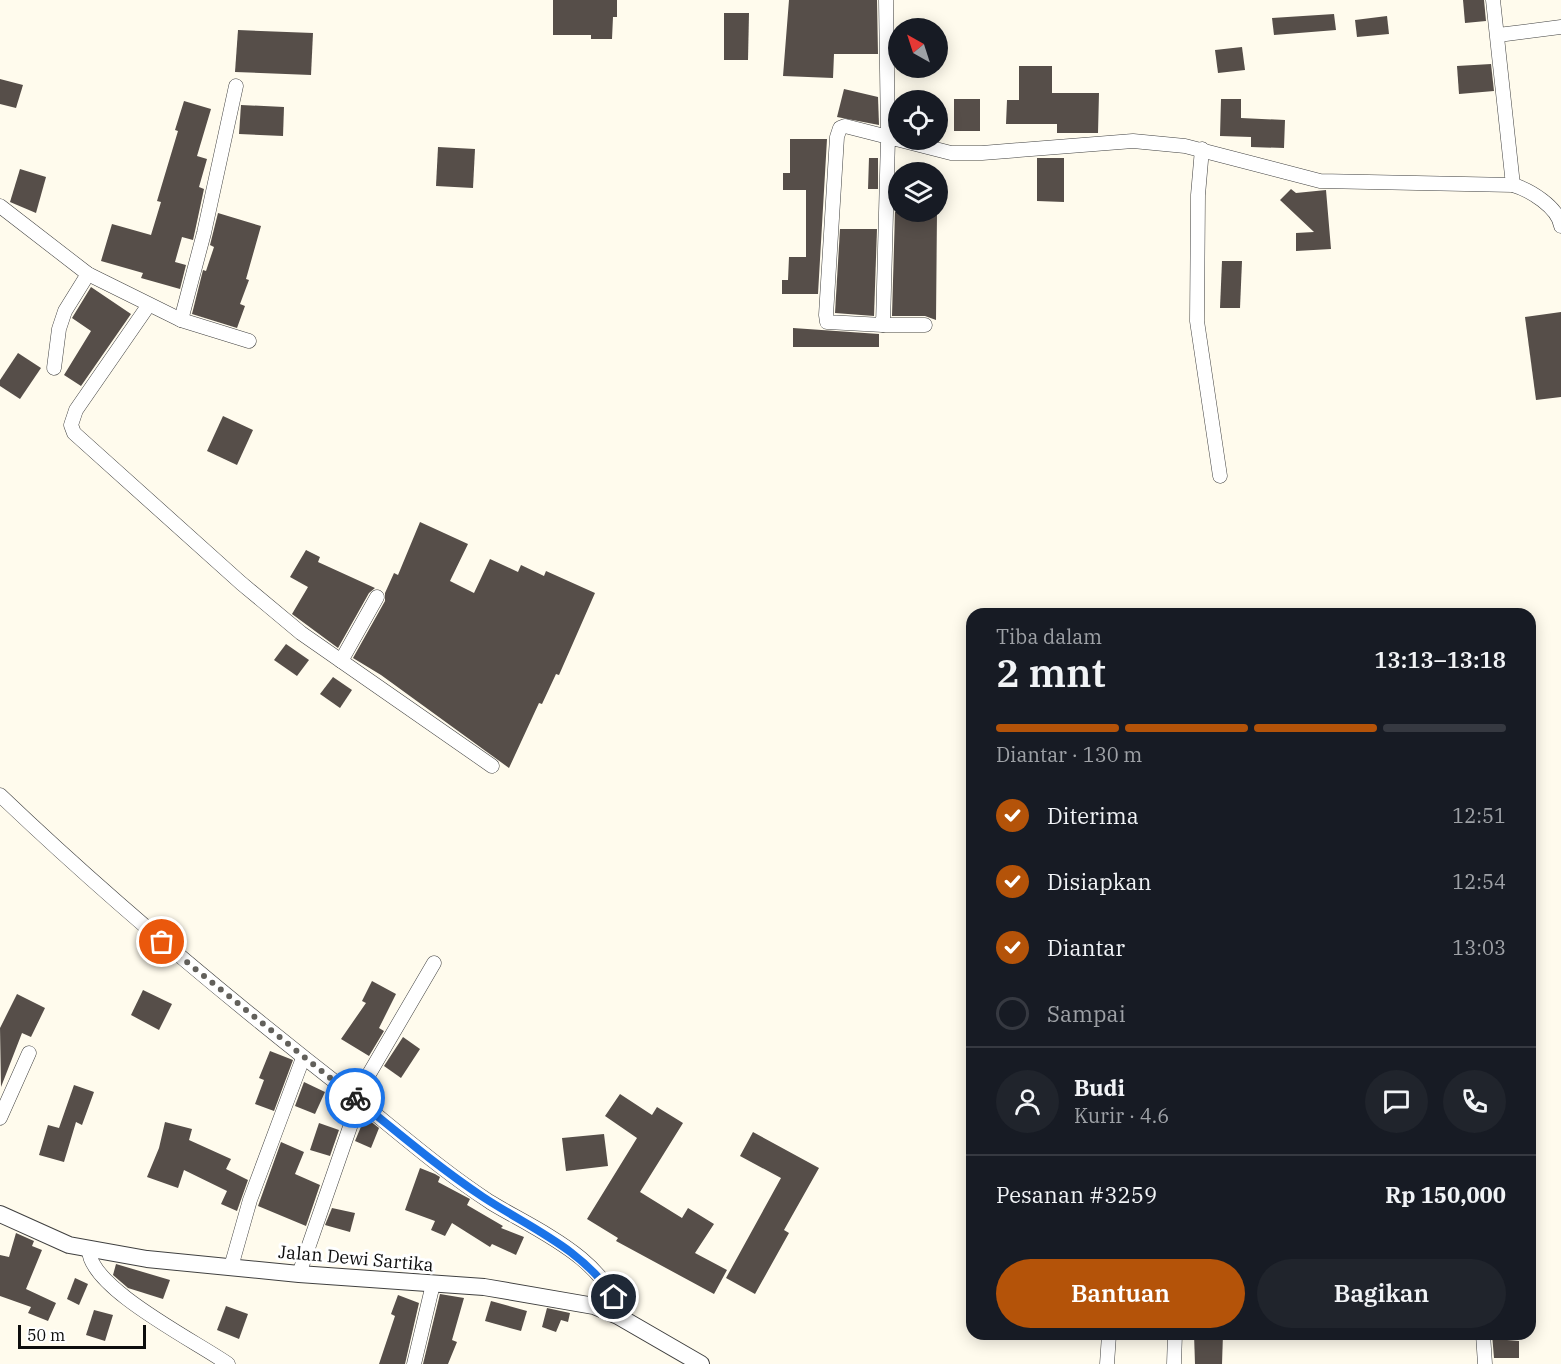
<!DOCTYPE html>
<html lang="id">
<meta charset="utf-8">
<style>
:root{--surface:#171b24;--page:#20242c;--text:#f1f3f6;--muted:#9ea1a6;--line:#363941;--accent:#b45309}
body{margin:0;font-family:"IBM Plex Serif",serif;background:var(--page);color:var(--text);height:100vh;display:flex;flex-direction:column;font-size:22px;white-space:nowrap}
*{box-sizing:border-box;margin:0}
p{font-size:20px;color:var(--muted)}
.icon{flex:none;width:33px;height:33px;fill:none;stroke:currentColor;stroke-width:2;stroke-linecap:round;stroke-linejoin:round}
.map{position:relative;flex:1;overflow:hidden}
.details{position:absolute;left:966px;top:608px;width:570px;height:732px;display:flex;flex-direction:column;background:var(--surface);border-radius:18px;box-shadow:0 3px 15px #0003}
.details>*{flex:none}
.needle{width:39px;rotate:321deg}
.fabs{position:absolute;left:888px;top:18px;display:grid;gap:12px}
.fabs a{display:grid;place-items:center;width:60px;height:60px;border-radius:50%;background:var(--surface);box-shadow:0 3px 15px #0003;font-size:30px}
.scale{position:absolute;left:18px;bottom:15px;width:128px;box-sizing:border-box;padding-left:6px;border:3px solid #0d0d0d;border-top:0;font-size:16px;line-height:21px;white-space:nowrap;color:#0d0d0d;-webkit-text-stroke:4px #fff;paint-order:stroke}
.pin{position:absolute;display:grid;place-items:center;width:51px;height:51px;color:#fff;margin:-26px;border:3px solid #fff;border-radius:50%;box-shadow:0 2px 6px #0007}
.courier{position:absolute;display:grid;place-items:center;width:60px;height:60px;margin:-30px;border:4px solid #1a73e8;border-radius:50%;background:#fff;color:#222;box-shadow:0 2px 8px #0007}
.summary em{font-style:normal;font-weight:600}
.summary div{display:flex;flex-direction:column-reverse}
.summary{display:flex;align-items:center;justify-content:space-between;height:102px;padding:0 30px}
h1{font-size:39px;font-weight:600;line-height:45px}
.bar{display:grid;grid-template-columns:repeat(4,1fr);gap:9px 6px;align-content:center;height:72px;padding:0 30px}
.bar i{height:8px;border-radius:4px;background:var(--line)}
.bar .current{background:var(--accent)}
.bar p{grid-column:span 4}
.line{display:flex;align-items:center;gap:15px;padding:0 30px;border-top:2px solid var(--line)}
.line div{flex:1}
.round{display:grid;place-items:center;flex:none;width:63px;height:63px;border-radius:32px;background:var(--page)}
ol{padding:0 30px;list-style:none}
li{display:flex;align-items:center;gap:18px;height:66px}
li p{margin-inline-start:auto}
li .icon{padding:6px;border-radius:50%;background:var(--accent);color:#fff;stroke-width:4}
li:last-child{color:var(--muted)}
li i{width:33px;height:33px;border:3px solid var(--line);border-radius:50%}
.action{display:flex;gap:12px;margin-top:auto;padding:12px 30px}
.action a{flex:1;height:69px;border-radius:36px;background:var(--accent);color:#fff;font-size:24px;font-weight:600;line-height:69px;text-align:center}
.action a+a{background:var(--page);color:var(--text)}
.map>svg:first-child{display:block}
.building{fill:#564e49}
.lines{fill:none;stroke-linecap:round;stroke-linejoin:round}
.minor-casing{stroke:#404040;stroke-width:15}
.tertiary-casing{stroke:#404040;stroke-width:18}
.minor{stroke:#fff;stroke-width:14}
.tertiary{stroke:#fff;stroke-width:16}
.done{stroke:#62605b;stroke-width:6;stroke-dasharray:0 10.8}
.route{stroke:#1a73e8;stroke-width:8}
.labels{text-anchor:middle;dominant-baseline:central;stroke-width:6;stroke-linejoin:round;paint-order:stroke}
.street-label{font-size:18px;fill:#0d0d0d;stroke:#fff}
</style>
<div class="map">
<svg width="1561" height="1364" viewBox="0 0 1561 1364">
<rect width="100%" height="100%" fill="#fffbed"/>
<!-- building -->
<g class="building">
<polygon points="553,0 617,0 617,17 613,17 612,39 591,39 591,35 553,35"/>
<polygon points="789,0 877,0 878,54 834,54 833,78 783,76"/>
<polygon points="1463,0 1484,0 1486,21 1465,23"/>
<polygon points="724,13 749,13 748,60 724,60"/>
<polygon points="1334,14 1336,30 1274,35 1272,18"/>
<polygon points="1387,16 1389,34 1357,37 1355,20"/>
<polygon points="238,30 313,33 311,75 235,72"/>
<polygon points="1242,47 1245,70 1218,73 1215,50"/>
<polygon points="1491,64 1494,91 1459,94 1457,66"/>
<polygon points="1019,66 1052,66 1052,93 1099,93 1098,133 1057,133 1057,124 1006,124 1007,100 1019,100"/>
<polygon points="0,79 23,85 16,108 0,104"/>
<polygon points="844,89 878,97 879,125 837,117"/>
<rect x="954" y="99" width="26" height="32"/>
<polygon points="1221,99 1241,99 1241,118 1285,120 1284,148 1251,147 1251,137 1220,136"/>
<polygon points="184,101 211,109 197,156 207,159 199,187 204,189 195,231 193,240 182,237 175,262 186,265 180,289 141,278 143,273 101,261 112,224 151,235 161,202 157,201 178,131 175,130"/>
<polygon points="241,105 284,107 283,136 239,134"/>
<polygon points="790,139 827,139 818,294 782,294 782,280 788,280 789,257 806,257 806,190 783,190 783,173 790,173"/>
<polygon points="438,147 475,149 473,188 436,186"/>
<polygon points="869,158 878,158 878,189 868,189"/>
<polygon points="1037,158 1064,158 1064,202 1037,201"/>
<polygon points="20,169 46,177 36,213 10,202"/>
<polygon points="1291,189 1296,193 1326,190 1331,249 1296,251 1296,233 1314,232 1280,200"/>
<polygon points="895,212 937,212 936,320 925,316 892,316"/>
<polygon points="218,213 261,226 246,279 249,280 240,304 245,306 237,328 192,314 203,270 206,271 214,247 210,245"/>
<polygon points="840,229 877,229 874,316 835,313"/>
<polygon points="1222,261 1242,261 1240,308 1220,308"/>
<polygon points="91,287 131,314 81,386 64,375 91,331 72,318"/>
<polygon points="1561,312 1561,397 1536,400 1525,317"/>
<polygon points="793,328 879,334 879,347 793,347"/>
<polygon points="18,353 41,368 20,399 0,386 0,380"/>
<polygon points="223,416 253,430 237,465 207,451"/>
<polygon points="420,522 468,544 450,581 474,593 490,559 518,572 521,565 544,576 546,571 595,593 559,675 556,674 542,704 539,703 509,768 381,675 353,658 385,601 385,593 394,573 398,575"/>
<polygon points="306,550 320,557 318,562 375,588 369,593 338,648 292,614 308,587 290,577"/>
<polygon points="286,644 309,660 297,676 274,660"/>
<polygon points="333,677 352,690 340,708 320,694"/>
<polygon points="372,981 396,994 379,1028 384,1031 369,1056 341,1039 366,1003 362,1001"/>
<polygon points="143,990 172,1004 159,1030 131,1015"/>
<polygon points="17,994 45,1008 31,1037 22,1033 1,1087 0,1028"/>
<polygon points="403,1037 420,1049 401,1078 384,1066"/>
<polygon points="270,1051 293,1060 274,1111 255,1104 264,1080 259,1078"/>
<polygon points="304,1082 325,1092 315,1114 295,1106"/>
<polygon points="74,1085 94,1092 82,1125 76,1122 64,1162 39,1155 48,1125 59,1128"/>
<polygon points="620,1094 652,1115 657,1107 683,1123 640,1192 682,1218 688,1208 714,1224 695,1253 727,1270 714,1294 616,1241 618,1238 587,1219 637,1138 605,1116"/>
<polygon points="365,1117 379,1128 371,1148 355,1141"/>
<polygon points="165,1122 192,1129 189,1140 231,1159 226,1169 248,1180 237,1211 221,1204 227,1191 184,1170 178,1188 147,1177 159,1148"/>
<polygon points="319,1123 339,1130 330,1156 310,1150"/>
<polygon points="753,1132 819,1168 784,1230 789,1233 755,1294 726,1278 781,1178 740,1156"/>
<polygon points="604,1134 608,1166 566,1171 562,1138"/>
<polygon points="281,1142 304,1152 295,1174 320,1185 306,1226 258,1206"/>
<polygon points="420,1168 435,1174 440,1177 438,1182 470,1199 467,1205 503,1226 501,1228 524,1237 516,1255 492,1244 490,1247 452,1223 445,1236 431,1230 435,1221 405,1210"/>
<polygon points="332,1208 355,1213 350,1232 325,1225"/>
<polygon points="16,1233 34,1241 32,1246 42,1250 26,1289 56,1303 48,1321 28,1313 31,1307 0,1296 0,1255 9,1257"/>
<polygon points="116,1264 170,1280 163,1299 128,1288 113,1275"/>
<polygon points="75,1278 88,1284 79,1305 67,1299"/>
<polygon points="440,1294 464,1298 452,1340 457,1342 448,1364 423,1364"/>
<polygon points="398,1295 419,1303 405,1364 379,1364 395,1316 391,1314"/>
<polygon points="491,1301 527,1311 521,1331 485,1321"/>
<polygon points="226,1306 248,1314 239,1339 217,1330"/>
<polygon points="547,1308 570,1313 568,1322 561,1320 556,1332 542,1327"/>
<polygon points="94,1310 113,1315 105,1341 86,1335"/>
<polygon points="1194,1334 1223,1334 1222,1364 1195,1364"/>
<polygon points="1492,1334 1507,1334 1507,1340 1519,1341 1519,1358 1494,1358"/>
</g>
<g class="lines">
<defs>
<g id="minor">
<path d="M886,0L888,138L883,325L827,322L826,315L837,137L840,128L845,126L951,153H982L1133,141L1185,146L1320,181L1513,185C1530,190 1558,207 1561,226"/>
<polyline points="1493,0 1513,185"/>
<polyline points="1498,35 1561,27"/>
<polyline points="1202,149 1198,195 1197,321 1220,476"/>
<polyline points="0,206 88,274 181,320 249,341"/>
<polyline points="148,306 76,410 71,425 74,433 241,583 301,633 492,766"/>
<polyline points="181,320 204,233 236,86"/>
<polyline points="883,325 925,325"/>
<polyline points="54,368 59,329 65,311 88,274"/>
<polyline points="341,661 377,597"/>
<path d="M0,795C112,902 231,1001 353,1096C398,1132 441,1170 490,1202C532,1228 611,1260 618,1316"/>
<polyline points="355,1098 434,963"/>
<polyline points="0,1118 29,1053"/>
<path d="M89,1250C89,1288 197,1342 228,1364"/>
<polyline points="231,1267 250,1200 303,1058"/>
<polyline points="299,1274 359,1101"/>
<polyline points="1483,1334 1485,1364"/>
<polyline points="414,1364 433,1284"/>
<polyline points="1107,1364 1109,1335"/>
<polyline points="1174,1364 1175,1334"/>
</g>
<polyline id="tertiary" points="0,1214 69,1245 147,1259 299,1274 484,1287 594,1306 618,1316 701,1364"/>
</defs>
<!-- minor casing -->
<use href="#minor" class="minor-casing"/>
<!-- tertiary casing -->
<use href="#tertiary" class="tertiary-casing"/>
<!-- minor -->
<use href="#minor" class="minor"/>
<!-- tertiary -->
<use href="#tertiary" class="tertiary"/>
</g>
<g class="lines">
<!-- done -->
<polyline class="done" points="162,942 355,1098"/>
<!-- route -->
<path class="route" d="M355,1098C397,1132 438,1167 483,1197C530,1228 581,1248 614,1297"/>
</g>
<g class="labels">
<!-- street labels -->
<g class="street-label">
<text transform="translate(356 1258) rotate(5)">Jalan Dewi Sartika</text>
</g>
</g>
</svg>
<div class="fabs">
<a><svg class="needle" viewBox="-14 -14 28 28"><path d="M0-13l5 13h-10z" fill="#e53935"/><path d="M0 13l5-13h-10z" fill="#9ea1a6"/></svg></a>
<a><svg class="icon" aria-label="locate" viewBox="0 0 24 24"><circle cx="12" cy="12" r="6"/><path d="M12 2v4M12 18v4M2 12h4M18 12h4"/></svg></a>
<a><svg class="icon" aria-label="layers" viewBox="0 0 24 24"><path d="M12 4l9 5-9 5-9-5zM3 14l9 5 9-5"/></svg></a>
</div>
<div class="scale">50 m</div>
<div class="pin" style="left:162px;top:942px;background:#ea580c"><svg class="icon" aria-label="bag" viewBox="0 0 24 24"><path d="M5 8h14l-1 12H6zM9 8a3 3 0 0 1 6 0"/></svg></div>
<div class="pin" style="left:614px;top:1297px;background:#1f2937"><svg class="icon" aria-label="home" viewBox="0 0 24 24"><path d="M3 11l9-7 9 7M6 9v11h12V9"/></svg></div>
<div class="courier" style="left:355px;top:1098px"><svg class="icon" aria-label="bike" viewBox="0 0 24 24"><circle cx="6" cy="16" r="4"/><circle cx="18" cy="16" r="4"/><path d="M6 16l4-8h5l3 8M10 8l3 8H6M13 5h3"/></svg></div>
<section class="details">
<div class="summary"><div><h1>2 mnt</h1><p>Tiba dalam</p></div><em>13:13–13:18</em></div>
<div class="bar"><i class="current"></i><i class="current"></i><i class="current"></i><i></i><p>Diantar · 130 m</p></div>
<ol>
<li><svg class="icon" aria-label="check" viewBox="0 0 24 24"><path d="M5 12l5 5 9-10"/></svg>Diterima<p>12:51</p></li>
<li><svg class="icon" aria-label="check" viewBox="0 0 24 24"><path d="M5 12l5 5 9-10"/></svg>Disiapkan<p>12:54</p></li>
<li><svg class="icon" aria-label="check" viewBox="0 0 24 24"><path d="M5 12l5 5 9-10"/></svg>Diantar<p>13:03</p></li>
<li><i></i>Sampai</li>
</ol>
<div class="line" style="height:108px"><a class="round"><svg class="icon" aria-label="person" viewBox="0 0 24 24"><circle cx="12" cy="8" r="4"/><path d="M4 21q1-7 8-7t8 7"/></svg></a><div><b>Budi</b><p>Kurir · 4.6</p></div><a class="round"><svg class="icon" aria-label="chat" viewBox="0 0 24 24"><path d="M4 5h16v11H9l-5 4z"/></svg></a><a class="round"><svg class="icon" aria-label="phone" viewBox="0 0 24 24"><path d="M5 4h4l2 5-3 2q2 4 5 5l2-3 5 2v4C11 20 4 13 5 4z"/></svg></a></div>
<div class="line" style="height:78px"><div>Pesanan #3259</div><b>Rp 150,000</b></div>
<div class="action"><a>Bantuan</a><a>Bagikan</a></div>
</section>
</div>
